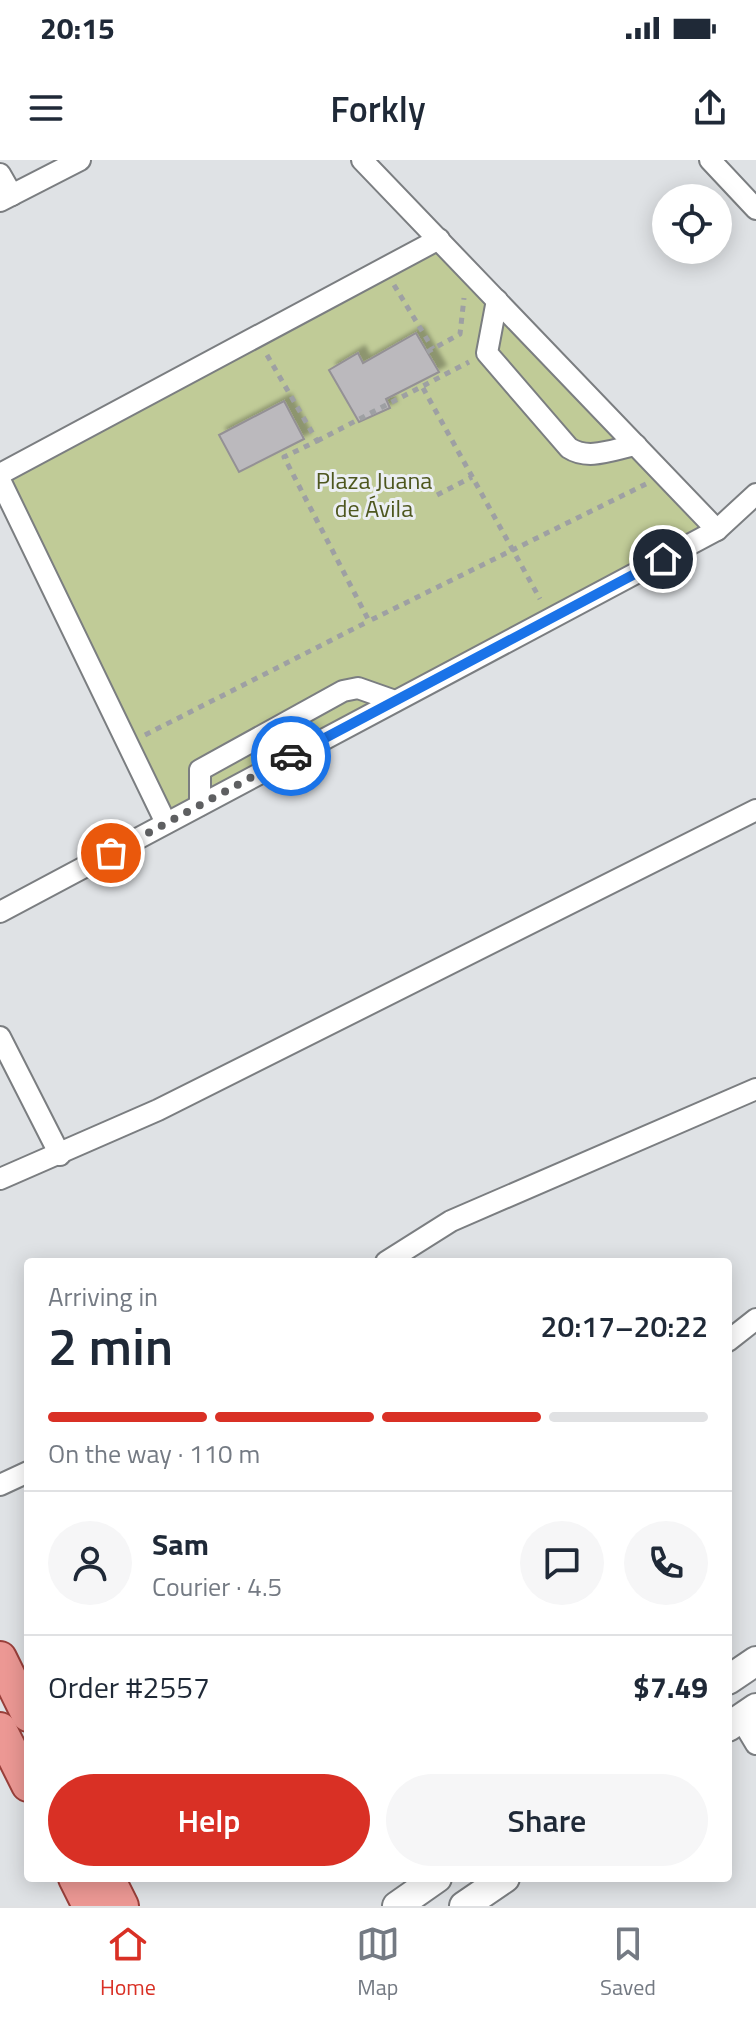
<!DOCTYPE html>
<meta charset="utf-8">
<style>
:root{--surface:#fff;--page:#f6f6f7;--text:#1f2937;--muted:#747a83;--line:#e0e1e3;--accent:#d93025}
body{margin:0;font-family:"Titillium Web",sans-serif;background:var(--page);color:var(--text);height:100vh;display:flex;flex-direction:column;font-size:30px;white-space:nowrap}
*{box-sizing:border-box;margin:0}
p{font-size:26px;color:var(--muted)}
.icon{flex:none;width:44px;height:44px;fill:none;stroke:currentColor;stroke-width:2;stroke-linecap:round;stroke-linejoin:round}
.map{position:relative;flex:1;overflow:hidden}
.details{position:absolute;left:24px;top:1098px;width:708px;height:624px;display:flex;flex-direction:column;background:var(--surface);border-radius:8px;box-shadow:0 4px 20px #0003}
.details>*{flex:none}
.controls{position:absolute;left:652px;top:24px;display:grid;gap:16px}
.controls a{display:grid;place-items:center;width:80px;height:80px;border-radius:50%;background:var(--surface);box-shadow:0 4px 20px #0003;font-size:40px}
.pin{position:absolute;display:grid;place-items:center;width:68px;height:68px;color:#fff;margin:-34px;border:4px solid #fff;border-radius:50%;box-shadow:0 2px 8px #0007}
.courier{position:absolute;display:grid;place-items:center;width:80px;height:80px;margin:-40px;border:6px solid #1a73e8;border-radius:50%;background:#fff;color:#222;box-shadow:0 2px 10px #0007}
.headline em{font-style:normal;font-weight:600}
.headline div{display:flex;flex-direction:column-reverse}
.headline{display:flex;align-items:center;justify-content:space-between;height:136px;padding:0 24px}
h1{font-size:52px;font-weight:600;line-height:60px}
.bar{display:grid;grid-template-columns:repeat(4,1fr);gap:12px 8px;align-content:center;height:96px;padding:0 24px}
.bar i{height:10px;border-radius:6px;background:var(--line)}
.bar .on{background:var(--accent)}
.bar p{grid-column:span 4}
.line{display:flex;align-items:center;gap:20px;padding:0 24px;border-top:2px solid var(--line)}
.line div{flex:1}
.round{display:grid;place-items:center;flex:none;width:84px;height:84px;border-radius:42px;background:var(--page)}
.action{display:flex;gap:16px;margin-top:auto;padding:16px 24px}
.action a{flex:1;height:92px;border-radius:48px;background:var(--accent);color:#fff;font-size:32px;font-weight:600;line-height:92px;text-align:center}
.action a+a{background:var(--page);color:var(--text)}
.status{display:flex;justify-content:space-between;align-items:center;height:56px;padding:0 40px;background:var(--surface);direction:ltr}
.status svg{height:22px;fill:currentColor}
header{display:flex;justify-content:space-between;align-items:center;height:104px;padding:0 24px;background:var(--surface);font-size:36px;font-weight:600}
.menu{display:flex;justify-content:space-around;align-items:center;height:112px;border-top:2px solid var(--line);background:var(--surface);font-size:22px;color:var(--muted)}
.menu a{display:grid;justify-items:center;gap:4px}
.menu .on{color:var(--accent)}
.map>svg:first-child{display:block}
.green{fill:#c0cb97}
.building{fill:#bbb9bd;stroke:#949195;stroke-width:2;filter:url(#shadow)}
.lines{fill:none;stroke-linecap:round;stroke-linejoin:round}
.street-casing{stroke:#7b7e81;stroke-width:24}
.secondary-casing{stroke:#7b7e81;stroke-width:32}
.primary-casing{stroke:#993f3a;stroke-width:36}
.path{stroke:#9ea0a3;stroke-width:5;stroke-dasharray:6 6;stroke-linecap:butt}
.street{stroke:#fff;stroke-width:20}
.secondary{stroke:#fff;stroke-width:28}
.primary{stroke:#ec9894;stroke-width:32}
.done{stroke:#5e5f61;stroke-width:8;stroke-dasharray:0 14.4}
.route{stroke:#1a73e8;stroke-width:10}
.labels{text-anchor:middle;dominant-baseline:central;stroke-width:6;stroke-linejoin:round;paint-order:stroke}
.park-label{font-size:24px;fill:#4e571f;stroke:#eceff3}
</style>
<div class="status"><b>20:15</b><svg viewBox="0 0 49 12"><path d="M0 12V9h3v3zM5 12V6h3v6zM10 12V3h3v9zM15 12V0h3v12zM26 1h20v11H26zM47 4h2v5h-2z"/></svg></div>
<header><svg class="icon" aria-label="menu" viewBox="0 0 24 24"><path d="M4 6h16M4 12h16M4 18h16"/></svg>Forkly<svg class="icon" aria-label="share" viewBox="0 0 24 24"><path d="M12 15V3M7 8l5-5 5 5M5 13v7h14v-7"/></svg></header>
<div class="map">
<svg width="756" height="1746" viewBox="0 0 756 1746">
<defs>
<filter id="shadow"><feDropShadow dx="7" dy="-7" stdDeviation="2" flood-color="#0004"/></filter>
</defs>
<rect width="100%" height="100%" fill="#dfe2e5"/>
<!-- green -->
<polygon class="green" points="439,87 708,369 168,655 5,318"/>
<!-- building -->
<g class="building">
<polygon points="416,173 439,212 386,239 390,248 359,262 329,210 358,193 363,203"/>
<polygon points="284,241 304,279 239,312 219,275"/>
</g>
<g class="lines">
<defs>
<g id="street">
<polyline points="362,0 717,370"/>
<polyline points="710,0 756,49"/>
<polyline points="0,14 12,35"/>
<polyline points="0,41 80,0"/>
<path d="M497,140L487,193L569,288C589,301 614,289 636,285"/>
<polyline points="0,314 439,79"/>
<polyline points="0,320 166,663"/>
<polyline points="200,645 200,610 343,531 358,528 395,541"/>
<polyline points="0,752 717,370 756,334"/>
<polyline points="0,877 60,995"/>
<polyline points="0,1019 158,950 756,650"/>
<polyline points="386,1102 451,1061 756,929"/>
<polyline points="728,1181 756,1159"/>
<polyline points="0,1325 28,1312"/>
<polyline points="741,1559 756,1584"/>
</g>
<g id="secondary">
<polyline points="728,1520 756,1501"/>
<polyline points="728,1567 756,1548"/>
<polyline points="397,1746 437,1718"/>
<polyline points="464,1746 505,1718"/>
</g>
<g id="primary">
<polyline points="0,1498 28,1555"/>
<polyline points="0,1569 28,1625"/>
<polyline points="75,1718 89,1746"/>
<polyline points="108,1718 122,1746"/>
</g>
</defs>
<!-- street casing -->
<use href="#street" class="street-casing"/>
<!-- secondary casing -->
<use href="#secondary" class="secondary-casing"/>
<!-- primary casing -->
<use href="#primary" class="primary-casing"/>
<!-- path -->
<g class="path">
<polyline points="394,125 433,189"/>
<polyline points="427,192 460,174 464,138"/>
<polyline points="267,195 317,281 284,297 369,461 646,324"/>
<polyline points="423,228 540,439"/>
<polyline points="317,281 469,202"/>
<polyline points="437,335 472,317"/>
<polyline points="145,575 369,461"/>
</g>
<!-- street -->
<use href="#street" class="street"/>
<!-- secondary -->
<use href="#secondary" class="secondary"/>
<!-- primary -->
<use href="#primary" class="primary"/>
</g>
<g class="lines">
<!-- done -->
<polyline class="done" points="111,693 291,596"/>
<!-- route -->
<polyline class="route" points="291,596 663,399"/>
</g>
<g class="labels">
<!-- park labels -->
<g class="park-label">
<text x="374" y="320">Plaza Juana<tspan x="374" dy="28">de Ávila</tspan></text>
</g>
</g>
</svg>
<div class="controls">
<a><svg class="icon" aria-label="locate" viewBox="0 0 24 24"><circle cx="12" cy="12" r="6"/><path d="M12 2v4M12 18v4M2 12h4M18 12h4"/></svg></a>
</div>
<div class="pin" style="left:111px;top:693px;background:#ea580c"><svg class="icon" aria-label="bag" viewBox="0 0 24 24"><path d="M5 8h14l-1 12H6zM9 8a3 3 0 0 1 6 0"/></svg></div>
<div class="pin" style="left:663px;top:399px;background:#1f2937"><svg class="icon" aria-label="home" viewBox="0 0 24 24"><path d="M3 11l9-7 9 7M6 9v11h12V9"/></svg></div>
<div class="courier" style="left:291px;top:596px"><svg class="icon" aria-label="car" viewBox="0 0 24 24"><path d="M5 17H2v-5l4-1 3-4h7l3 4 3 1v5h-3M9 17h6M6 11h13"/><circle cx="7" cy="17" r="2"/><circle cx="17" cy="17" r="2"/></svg></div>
<section class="details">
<div class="headline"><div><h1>2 min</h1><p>Arriving in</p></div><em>20:17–20:22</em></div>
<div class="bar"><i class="on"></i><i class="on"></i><i class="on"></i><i></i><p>On the way · 110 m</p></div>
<div class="line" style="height:144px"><a class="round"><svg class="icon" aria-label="person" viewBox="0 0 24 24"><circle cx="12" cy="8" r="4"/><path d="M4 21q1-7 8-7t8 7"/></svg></a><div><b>Sam</b><p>Courier · 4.5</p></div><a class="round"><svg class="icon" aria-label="chat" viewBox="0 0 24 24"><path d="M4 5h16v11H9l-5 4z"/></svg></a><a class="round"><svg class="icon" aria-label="phone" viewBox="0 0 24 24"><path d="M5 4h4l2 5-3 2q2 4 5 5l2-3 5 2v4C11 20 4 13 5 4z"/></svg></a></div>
<div class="line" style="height:104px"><div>Order #2557</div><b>$7.49</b></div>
<div class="action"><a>Help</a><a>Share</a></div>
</section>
</div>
<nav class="menu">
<a class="on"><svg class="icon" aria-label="home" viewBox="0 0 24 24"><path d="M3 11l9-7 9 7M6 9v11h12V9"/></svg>Home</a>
<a><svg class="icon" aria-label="map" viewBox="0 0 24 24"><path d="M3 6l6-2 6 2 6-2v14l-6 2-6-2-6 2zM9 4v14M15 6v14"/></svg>Map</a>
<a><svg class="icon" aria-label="saved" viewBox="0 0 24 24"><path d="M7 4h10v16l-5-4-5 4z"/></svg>Saved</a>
</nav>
